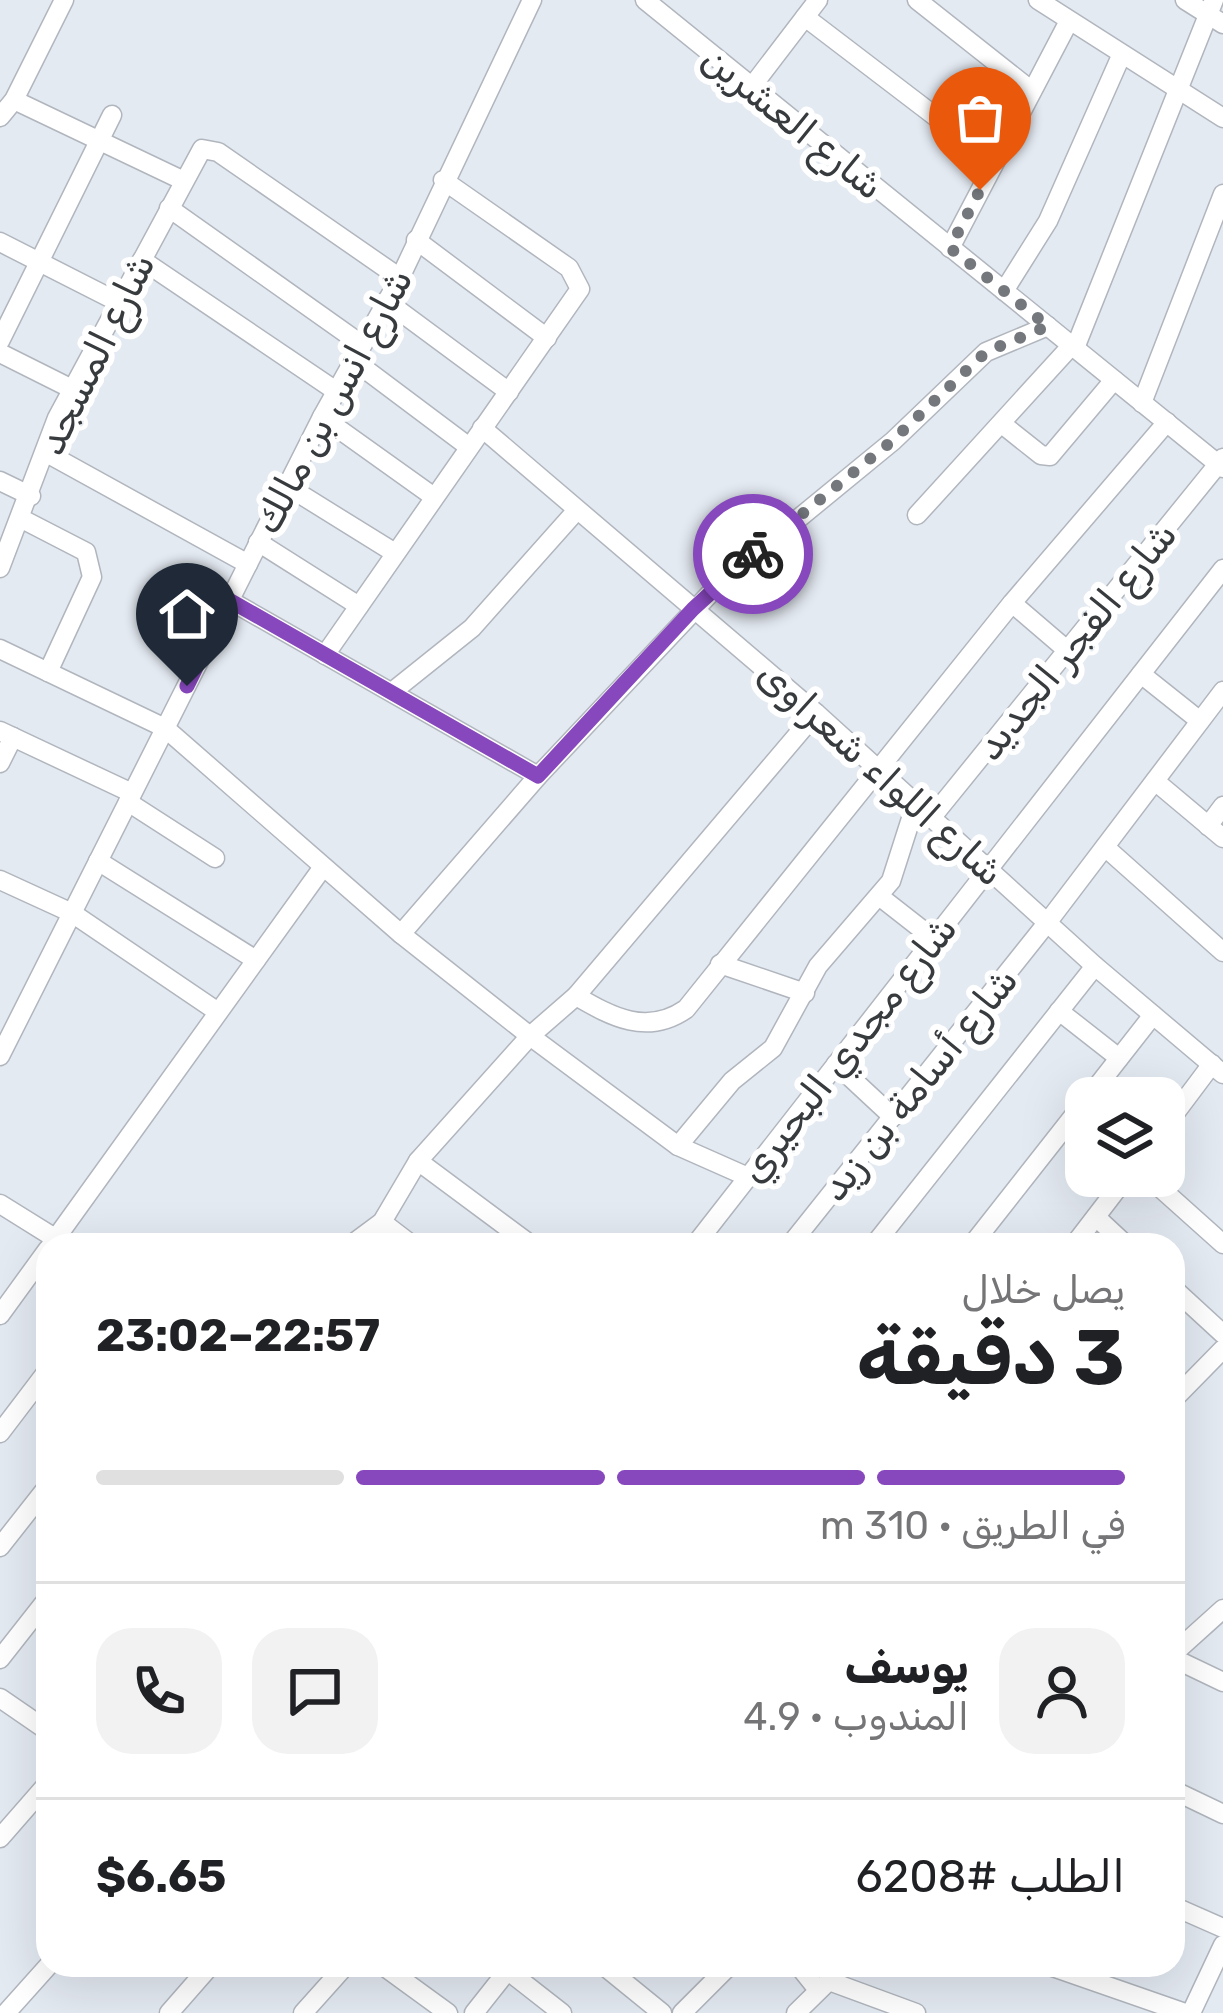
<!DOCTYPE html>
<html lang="ar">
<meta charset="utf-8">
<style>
:root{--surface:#fff;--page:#f2f2f2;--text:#202124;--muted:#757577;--line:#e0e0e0;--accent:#8747bd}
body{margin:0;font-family:Rubik,"Noto Naskh Arabic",sans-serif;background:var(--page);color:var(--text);direction:rtl;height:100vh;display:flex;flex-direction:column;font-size:45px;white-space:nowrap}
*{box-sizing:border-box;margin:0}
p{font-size:39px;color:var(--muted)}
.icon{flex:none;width:66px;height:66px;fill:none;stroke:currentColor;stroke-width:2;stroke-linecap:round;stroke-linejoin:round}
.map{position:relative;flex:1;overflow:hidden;direction:ltr}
.drawer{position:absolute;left:36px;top:1233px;width:1149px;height:744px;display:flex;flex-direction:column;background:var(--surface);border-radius:36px;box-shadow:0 12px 48px #0002;direction:rtl}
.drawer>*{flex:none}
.buttons{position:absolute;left:1065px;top:1077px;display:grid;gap:24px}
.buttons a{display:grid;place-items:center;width:120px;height:120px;border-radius:24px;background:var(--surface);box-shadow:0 12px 48px #0002;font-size:60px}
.pin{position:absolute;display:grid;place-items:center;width:102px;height:102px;color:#fff;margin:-123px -51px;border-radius:50% 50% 50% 0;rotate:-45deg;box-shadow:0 0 12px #0007}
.pin .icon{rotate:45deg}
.courier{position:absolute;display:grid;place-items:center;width:120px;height:120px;margin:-60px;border:9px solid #8747bd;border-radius:50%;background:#fff;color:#222;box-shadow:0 3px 15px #0007}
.head em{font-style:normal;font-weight:700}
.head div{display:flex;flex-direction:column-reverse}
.head{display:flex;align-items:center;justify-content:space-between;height:204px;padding:0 60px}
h1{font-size:78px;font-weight:700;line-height:90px}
.bar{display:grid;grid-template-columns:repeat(4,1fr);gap:18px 12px;align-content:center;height:144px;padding:0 60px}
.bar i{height:15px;border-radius:9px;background:var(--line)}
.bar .selected{background:var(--accent)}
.bar p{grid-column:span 4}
.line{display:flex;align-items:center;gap:30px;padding:0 60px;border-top:3px solid var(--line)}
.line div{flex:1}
.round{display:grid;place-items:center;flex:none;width:126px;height:126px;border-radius:36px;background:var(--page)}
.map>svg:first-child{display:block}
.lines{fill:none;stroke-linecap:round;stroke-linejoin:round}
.minor-casing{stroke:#b1b6be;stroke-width:21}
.minor{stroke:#fff;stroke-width:18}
.done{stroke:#74787d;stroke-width:12;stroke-dasharray:0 21.6}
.route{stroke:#8747bd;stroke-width:15}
.labels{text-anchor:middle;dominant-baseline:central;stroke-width:12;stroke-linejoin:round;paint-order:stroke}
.street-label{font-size:39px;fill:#383b3e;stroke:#fff}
</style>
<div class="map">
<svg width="1223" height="2013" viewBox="0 0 1223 2013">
<rect width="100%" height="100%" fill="#e4eaf2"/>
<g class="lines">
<defs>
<g id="minor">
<polyline points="645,0 1223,468"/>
<polyline points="917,0 1032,91"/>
<polyline points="1038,0 1223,118"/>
<polyline points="1185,0 1223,24"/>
<polyline points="805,17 995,162"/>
<polyline points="750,89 818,0"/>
<polyline points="14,100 184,181"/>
<polyline points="0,117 14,100 64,0"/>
<polyline points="169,208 361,344"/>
<polyline points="416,240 547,338"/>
<polyline points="0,242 118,302"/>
<polyline points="950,248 1069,21"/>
<polyline points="142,260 336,391"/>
<polyline points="1004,291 1048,221 1121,56"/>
<polyline points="386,301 509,392"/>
<polyline points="0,341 112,115"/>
<polyline points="1075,348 1214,0"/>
<polyline points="0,353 72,389"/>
<polyline points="353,360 469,447"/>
<polyline points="1142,403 1223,194"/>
<polyline points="322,417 434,497"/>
<polyline points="1002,424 1041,455 1050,456 1114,380"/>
<polyline points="482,428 816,713 1095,966 1223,1074"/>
<polyline points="45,452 248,564"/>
<polyline points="0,481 31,496"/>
<polyline points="287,486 395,553"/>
<polyline points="917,515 1072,345"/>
<polyline points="22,519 86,552 92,577 48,672"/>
<polyline points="258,542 359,606"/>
<polyline points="0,568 57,418 202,149 218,152 400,278"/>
<polyline points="229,600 538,776"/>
<polyline points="1012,603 1068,651"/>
<polyline points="0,649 165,728 401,934 530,1036 678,1146 748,1177"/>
<polyline points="325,655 580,289 569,268 443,180"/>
<polyline points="1141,674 1200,721"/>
<polyline points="392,692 472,628 577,510"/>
<polyline points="0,731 132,793"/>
<polyline points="0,763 13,737"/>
<polyline points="1155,781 1223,838"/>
<polyline points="128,802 215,858"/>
<polyline points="932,817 1223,458"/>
<polyline points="1208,826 1223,806"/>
<polyline points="1105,847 1223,952"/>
<polyline points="98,861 256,960"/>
<polyline points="0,880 72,913 218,1012"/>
<polyline points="879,896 934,939"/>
<polyline points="401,934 538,776 721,582 893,441 986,352 1048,326"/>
<polyline points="720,964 805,993"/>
<path d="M576,996C612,1017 647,1036 686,1009L1012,603L1167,422"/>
<polyline points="1059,1011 1119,1058"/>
<polyline points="0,1056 322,417 400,278 532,0"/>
<polyline points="836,1064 893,1117"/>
<polyline points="1088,1098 1153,1015"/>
<polyline points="1164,1128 1212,1064"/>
<polyline points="678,1146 732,1081 773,1048 818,966 891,881 916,803"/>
<polyline points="418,1161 531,1245"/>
<polyline points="1147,1176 1223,1244"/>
<polyline points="0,1204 66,1245"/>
<polyline points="1096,1217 1126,1245"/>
<polyline points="382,1222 412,1245"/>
<polyline points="51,1245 323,867"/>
<polyline points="351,1245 382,1222 418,1161 530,1036 576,996 816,713"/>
<polyline points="695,1245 1223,569"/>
<polyline points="790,1245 1047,923 1223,691"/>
<polyline points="874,1245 1095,966"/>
<polyline points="972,1245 1086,1100"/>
<polyline points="1074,1245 1127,1176"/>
<polyline points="1173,1288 1223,1334"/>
<polyline points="0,1315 48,1249"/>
<polyline points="1173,1400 1223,1349"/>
<polyline points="0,1433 48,1370"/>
<polyline points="0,1547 48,1486"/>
<polyline points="1173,1654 1223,1609"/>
<polyline points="1173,1658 1223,1682"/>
<polyline points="0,1659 48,1598"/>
<polyline points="0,1698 48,1731"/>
<polyline points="1173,1790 1223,1814"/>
<polyline points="0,1838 48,1783"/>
<polyline points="1173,1906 1223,1928"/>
<polyline points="382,1965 448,2013"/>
<polyline points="603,1965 662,2013"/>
<polyline points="798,1965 818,1990"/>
<polyline points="1047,1965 1185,2013"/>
<polyline points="507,1970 562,2013"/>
<polyline points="829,1981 916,2013"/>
<polyline points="6,2013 49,1965"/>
<polyline points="169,2013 211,1965"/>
<polyline points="303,2013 346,1965"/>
<polyline points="474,2013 512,1965"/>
<polyline points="682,2013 730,1965"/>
<polyline points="796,2013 845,1965"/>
<polyline points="1191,2013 1223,1945"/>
</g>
</defs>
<!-- minor casing -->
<use href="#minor" class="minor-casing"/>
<!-- minor -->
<use href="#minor" class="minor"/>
</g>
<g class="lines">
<!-- done -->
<polyline class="done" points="753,554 892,441 986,352 1048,326 950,248 980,190"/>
<!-- route -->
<polyline class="route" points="187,686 229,600 538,776 693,609 753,554"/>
</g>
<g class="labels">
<!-- street labels -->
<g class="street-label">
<text transform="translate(793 122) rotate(39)">شارع العشرين</text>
<text transform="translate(96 354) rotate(-64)">شارع المسجد</text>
<text transform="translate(333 401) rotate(-62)">شارع انس بن مالك</text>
<text transform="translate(1076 641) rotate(-51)">شارع الفجر الجديد</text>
<text transform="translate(881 773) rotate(42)">شارع اللواء شعراوى</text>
<text transform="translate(848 1049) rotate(-52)">شارع مجدي البحيري</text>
<text transform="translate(919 1084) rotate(-51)">شارع أسامة بن زيد</text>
</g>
</g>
</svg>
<div class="buttons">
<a><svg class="icon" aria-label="layers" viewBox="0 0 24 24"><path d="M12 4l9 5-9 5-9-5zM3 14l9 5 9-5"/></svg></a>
</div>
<div class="pin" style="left:980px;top:190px;background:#ea580c"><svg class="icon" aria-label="bag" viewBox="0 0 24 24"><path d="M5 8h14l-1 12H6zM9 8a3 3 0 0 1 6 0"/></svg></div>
<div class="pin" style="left:187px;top:686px;background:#1f2937"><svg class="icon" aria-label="home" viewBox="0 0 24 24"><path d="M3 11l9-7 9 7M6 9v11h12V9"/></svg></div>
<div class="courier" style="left:753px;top:554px"><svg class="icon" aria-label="bike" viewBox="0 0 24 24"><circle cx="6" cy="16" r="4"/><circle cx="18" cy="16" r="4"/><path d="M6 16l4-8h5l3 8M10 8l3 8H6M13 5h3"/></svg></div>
<section class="drawer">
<div class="head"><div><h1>3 دقيقة</h1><p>يصل خلال</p></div><em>22:57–23:02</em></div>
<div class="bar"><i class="selected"></i><i class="selected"></i><i class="selected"></i><i></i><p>في الطريق · 310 m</p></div>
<div class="line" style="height:216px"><a class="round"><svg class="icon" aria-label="person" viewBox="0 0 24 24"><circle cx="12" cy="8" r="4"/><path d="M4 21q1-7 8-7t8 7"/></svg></a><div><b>يوسف</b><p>المندوب · 4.9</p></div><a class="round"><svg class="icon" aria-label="chat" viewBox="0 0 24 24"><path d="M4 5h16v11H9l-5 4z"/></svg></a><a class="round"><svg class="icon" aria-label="phone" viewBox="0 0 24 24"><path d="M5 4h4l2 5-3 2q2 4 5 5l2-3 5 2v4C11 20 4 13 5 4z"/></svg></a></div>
<div class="line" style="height:156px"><div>الطلب #6208</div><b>$6.65</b></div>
</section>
</div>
